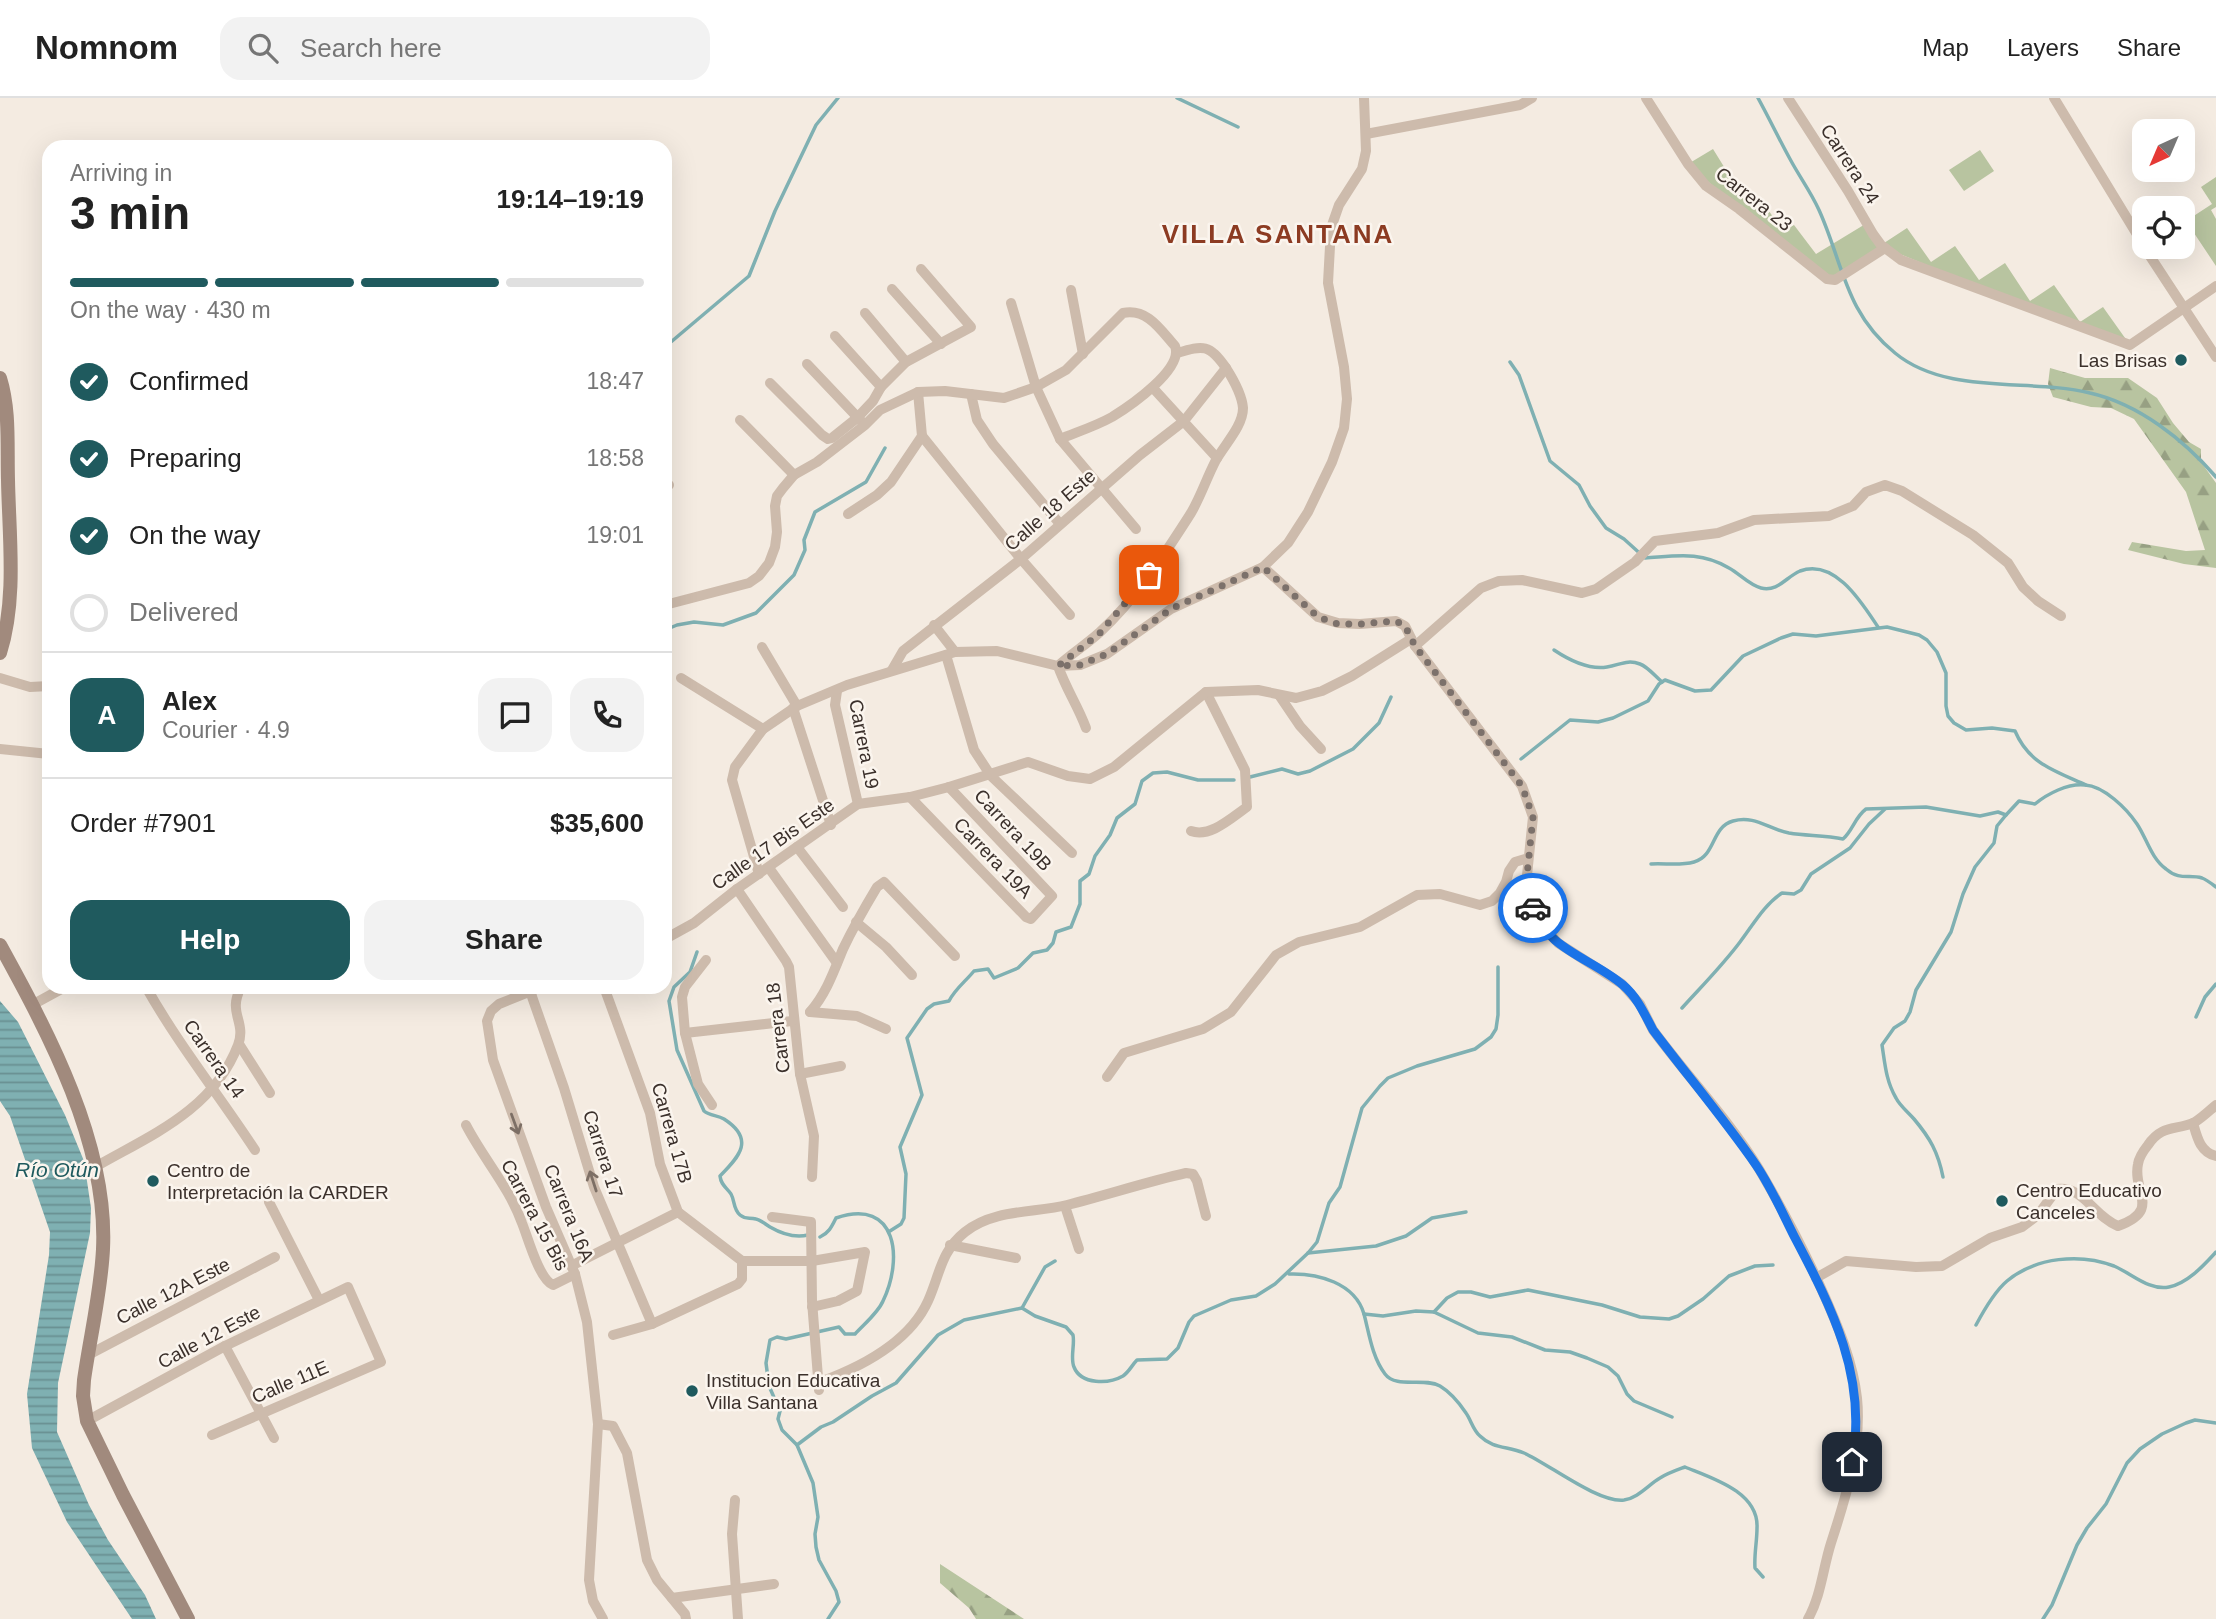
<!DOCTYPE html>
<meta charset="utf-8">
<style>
:root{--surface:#fff;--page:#f2f2f2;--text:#222;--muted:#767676;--line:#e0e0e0;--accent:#1f5a5e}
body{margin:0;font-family:Arial,sans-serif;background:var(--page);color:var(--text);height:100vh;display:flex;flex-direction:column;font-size:26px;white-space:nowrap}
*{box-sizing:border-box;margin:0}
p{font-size:23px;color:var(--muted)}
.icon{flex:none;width:38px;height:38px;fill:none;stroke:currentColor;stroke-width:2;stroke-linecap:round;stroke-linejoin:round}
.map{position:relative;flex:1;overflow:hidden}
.panel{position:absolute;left:42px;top:42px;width:630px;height:854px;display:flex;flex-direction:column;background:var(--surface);border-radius:21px;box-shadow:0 7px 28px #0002}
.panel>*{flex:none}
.needle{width:46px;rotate:224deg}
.fabs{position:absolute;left:2132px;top:21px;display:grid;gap:14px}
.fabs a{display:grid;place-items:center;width:63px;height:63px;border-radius:14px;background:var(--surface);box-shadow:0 7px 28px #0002;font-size:35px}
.pin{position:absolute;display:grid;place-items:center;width:60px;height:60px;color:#fff;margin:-30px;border-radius:14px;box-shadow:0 4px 10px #0006}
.courier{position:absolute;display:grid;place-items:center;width:70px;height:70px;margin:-35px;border:5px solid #1a73e8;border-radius:50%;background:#fff;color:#222;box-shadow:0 2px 9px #0007}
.head em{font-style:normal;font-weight:600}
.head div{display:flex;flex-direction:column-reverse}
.head{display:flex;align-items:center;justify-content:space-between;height:119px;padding:0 28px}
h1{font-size:46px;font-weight:600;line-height:52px}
.bar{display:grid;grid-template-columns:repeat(4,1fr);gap:10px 7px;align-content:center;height:84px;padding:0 28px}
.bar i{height:9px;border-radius:5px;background:var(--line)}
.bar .selected{background:var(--accent)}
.bar p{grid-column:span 4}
.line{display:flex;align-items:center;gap:18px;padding:0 28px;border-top:2px solid var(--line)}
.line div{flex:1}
.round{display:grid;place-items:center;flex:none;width:74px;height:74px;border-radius:21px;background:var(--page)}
ol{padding:0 28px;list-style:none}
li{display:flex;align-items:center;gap:21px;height:77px}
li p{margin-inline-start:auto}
li .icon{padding:7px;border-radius:50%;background:var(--accent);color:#fff;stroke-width:4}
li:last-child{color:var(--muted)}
li i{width:38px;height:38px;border:4px solid var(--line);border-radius:50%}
.action{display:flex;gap:14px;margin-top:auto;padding:14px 28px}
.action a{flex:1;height:80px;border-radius:21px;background:var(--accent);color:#fff;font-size:28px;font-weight:600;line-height:80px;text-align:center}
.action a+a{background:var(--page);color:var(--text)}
header{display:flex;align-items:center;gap:42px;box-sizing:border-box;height:98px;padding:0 35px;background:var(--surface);border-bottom:2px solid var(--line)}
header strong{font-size:33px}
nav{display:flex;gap:38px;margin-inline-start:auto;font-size:24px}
.search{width:490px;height:63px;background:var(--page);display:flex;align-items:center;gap:18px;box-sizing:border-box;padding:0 24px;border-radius:21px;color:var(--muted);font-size:26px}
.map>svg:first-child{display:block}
.grass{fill:#b8c4a0}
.forest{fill:url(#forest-firs)}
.water{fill:url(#water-rules)}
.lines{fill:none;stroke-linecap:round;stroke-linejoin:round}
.stream{stroke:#7fb0b2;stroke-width:3.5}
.street{stroke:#cdbbac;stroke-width:10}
.secondary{stroke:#a18a7d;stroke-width:14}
.oneway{stroke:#7d6f65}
.done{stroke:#7c716b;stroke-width:7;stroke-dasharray:0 12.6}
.route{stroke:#1a73e8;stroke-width:9}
.poi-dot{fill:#1f5a5e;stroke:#fbf5ee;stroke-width:2.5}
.labels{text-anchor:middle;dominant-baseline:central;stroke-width:5;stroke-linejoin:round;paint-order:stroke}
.street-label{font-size:19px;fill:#3b302b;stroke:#fbf5ee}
.poi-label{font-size:19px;fill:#3b302b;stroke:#fbf5ee;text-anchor:start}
.water-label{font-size:21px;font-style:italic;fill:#1f5a5e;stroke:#fbf5ee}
.district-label{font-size:26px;font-weight:bold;letter-spacing:2px;fill:#8c3b22;stroke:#fbf5ee}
</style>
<header>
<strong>Nomnom</strong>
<div class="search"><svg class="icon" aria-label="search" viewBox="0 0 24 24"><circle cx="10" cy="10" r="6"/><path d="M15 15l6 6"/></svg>Search here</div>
<nav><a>Map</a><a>Layers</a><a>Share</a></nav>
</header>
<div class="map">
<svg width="2216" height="1521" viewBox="0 0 2216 1521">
<defs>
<pattern id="forest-firs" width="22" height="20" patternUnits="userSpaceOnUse" patternTransform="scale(1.75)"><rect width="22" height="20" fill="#b8c4a0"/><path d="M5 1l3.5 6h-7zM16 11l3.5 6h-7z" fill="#97a083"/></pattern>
<pattern id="water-rules" width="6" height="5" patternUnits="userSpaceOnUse" patternTransform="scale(1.75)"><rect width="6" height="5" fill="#7fb0b2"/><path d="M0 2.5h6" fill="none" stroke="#699091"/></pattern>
</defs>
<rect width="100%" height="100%" fill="#f4ebe1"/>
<!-- grass -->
<g class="grass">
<polygon points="1713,51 1747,106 1759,99 1783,133 1794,127 1816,156 1867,125 1881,147 1907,130 1931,164 1955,148 1979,182 2005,165 2030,203 2054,187 2080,224 2103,209 2130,247 2076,228 1885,150 1835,182 1739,111 1688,66"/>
<polygon points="1980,52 1994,73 1964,93 1949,72"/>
<polygon points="2216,79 2216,109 2211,112 2216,121 2216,168 2186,123 2212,106 2201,89"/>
</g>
<!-- forest -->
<g class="forest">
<polygon points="2050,270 2085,280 2128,280 2157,300 2173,325 2189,344 2201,351 2201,364 2216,385 2216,470 2184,466 2128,452 2132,444 2186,453 2205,452 2186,394 2134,321 2111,310 2091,309 2053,299 2048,286"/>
<polygon points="940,1466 1024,1521 976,1521 969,1510 940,1485"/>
</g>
<!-- water -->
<polygon class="water" points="0,903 18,924 65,1017 84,1063 91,1110 90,1135 58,1285 57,1334 89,1407 108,1442 145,1497 156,1521 132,1521 67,1424 32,1350 27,1296 49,1157 50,1134 10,1018 0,1003"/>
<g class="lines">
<!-- stream -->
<g class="stream">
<polyline points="1177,0 1238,29"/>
<path d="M1758,0C1769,20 1779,41 1790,61C1799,78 1811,94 1819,112C1843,165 1845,215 1895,255C1947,298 2030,280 2090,295C2139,306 2184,342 2216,379"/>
<polyline points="665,249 749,178 775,113 816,27 838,0"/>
<path d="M1510,264L1519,277L1550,363L1579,387L1590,408L1606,430L1624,441L1645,460C1677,458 1700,453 1729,470C1740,476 1749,487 1761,490C1778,494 1786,479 1800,473C1835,460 1862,505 1878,529"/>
<polyline points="665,532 677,527 694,524 723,527 756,515 794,477 805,452 804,442 815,414 866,384 885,350"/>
<path d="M1554,552C1569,562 1589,572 1607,569C1620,567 1627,561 1640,566C1648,569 1655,578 1662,584"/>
<path d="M1521,661L1570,622L1598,624L1613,620L1648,603L1659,586L1665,582L1695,593L1711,592L1743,558L1781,540L1793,536L1816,538L1887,529L1919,537L1927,542L1937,554L1946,575V608L1948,618L1954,625L1966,632L1992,630L2015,633C2029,666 2055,673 2086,687"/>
<polyline points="1250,679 1282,671 1298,676 1310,673 1353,651 1379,625 1391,599"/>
<path d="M1651,766C1665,765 1680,768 1694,764C1716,758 1711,729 1733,723C1755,717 1768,731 1789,735C1807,738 1825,737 1843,741C1853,732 1855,719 1866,711L1926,709L1980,718L1998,714L2006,717L2019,703L2035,706C2047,696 2068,685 2085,687C2104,688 2127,711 2137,726C2147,741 2151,760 2166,771C2180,783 2189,776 2202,780C2207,782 2212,786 2216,789"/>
<path d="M697,854L690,874L674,889L669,903L677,952L704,1013C710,1018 717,1017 724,1021C755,1041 740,1058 720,1078C721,1087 726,1089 731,1096C735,1103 733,1111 740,1117C746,1122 749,1119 756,1121C761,1122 765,1126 770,1129C782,1136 795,1140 808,1137"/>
<path d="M1682,910C1701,889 1722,868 1740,844C1753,827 1764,807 1782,795L1794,796L1801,792L1811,776L1850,750L1869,726L1885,711"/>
<polyline points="2196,919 2205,899 2216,886"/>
<path d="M1943,1079C1938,1054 1930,1040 1914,1021C1908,1014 1900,1008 1896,1000C1886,983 1885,966 1882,947L1894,930L1905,923L1910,914L1916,892L1951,834L1963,796L1975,769L1994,745L1997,728L2006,717"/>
<path d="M890,1133L901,1126L904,1120L906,1076L900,1049L922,997L907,940L927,911L934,906L949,903C955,891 965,884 974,873L988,871L994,880L1018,870L1033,855L1047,852L1053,845L1056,834L1071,829L1080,806V783L1089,776L1095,758L1110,737L1117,720L1135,706L1142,683L1153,675L1167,674L1198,682H1234"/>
<path d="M820,1139C829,1135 832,1128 836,1120C898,1099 903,1162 883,1203C878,1215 864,1226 855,1236H845L839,1229L786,1241L777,1239L770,1242L766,1265L769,1288L780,1313L778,1321L782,1332L797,1347L813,1385L818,1419L815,1436L816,1449L819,1462L836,1493L839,1504L828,1521"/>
<polyline points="1308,1155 1376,1148 1406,1138 1432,1120 1466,1114"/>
<path d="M1289,1176C1318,1175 1355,1185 1364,1216C1369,1235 1372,1259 1385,1276C1396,1291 1424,1279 1440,1288C1450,1294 1460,1306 1466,1315C1471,1322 1473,1332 1480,1338C1493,1351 1508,1348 1524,1355C1549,1366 1598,1405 1624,1402C1638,1400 1648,1387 1660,1380C1668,1375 1677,1372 1685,1369C1712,1380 1759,1394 1757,1430C1757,1444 1754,1456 1755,1470L1763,1479"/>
<polyline points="1022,1210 1045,1169 1055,1163"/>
<polyline points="1434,1214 1447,1200 1458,1194 1471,1194 1490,1199 1528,1192 1602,1207 1640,1219 1669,1221 1678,1218 1703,1201 1729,1178 1755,1168 1773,1167"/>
<polyline points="1364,1216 1383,1218 1416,1213 1434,1214 1478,1235 1512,1239 1545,1252 1570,1254 1587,1260 1608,1269 1618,1278 1627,1296 1634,1303 1672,1319"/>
<path d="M1976,1227C1984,1212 1994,1194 2007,1183C2036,1159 2080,1155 2114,1168C2131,1175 2149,1193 2169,1189C2188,1185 2204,1167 2216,1154"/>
<path d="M797,1347L821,1329L833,1324L872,1298L896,1285L938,1237L964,1222L1022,1210L1035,1218L1066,1229L1073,1237C1075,1247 1070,1260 1074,1269C1081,1287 1109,1286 1123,1278C1129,1274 1132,1267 1137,1262L1167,1261L1178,1250L1189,1224L1194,1218L1231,1202L1256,1198L1275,1186L1308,1155L1317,1144L1329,1105L1340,1089L1362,1010L1380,988L1388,980L1417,968L1475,951L1491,939L1496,931L1498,917V869"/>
<polyline points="2043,1521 2052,1507 2077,1447 2087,1430 2106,1406 2127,1365 2140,1351 2162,1336 2186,1325 2195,1322 2216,1325"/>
</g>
<!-- street -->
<g class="street">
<polyline points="1646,0 1688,66 1706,88 1739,111 1827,181 1835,182 1885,150"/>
<polyline points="1788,0 1848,93 1873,136 1881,147 1901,162 2130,247 2216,188"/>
<polyline points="2054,0 2144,148"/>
<polyline points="1366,36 1520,7 1532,0"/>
<polyline points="2144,149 2216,259"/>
<polyline points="892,191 941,246"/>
<polyline points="1071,192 1083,256"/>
<polyline points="1011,205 1036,289 1060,341 1136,431"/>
<polyline points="865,215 906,264"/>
<polyline points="835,238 881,289"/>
<polyline points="807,266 862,324"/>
<polyline points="770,285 822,337 828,341 832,340 857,320 873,303 881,289 906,264 971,229 921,171"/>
<polyline points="1153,290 1217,360"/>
<polyline points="971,296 977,322 993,346 1060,426"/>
<polyline points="740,322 794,377"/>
<polyline points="922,338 1021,461 1070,517"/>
<polyline points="665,383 669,387"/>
<polyline points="848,416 877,397 891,384 922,338 918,294"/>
<path d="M1263,469L1318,519L1338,525L1360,526L1396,523L1405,528L1415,548L1522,688L1533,719L1526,787L1537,822L1558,845L1622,886L1640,906L1653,932C1687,978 1729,1022 1759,1071C1783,1112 1806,1156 1825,1199C1839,1231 1853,1264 1857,1300C1862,1348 1846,1399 1831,1445C1823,1470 1821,1498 1808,1521"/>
<path d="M665,507L749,485L759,478L769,465L775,449L777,434L775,408L777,398L783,390L794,377L817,364L865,327L880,312L918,294L945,293L1004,300L1036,289L1066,272L1123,215C1147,210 1160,231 1175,248C1184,271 1130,308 1112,319C1096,328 1077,334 1060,341"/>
<polyline points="934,527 955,554"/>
<polyline points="1415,548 1481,490 1499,483 1522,482 1582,495 1596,491 1635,464 1655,443 1718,435 1754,422 1829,418 1853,408 1866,394 1885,387 1902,393 1973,437 2008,465 2023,489 2038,503 2061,518"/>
<polyline points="762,549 797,608"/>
<polyline points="946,557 974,652 991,678 1072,755"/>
<path d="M1058,568C1071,556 1087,546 1100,534C1137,500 1164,457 1191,415C1201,398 1207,379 1216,362C1225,346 1243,328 1243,310C1242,297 1233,281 1226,270C1209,246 1204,247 1177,255"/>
<path d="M1058,568C1066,591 1078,608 1086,630"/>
<polyline points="892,572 903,553 1021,461 1140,357 1184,323 1226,270"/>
<polyline points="0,580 30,589 49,588"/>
<polyline points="681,580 763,631"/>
<polyline points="837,593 835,607 858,706"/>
<polyline points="1279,597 1300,628 1321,651"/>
<polyline points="793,610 831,727"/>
<polyline points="0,651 49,656"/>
<polyline points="910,699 1026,819 1031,821 1052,798 949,689"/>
<path d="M1191,733C1210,740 1231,720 1247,709L1245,672L1206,594"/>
<polyline points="797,749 843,809"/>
<polyline points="769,770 837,865"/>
<polyline points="759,776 732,682 735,669 763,631 797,608 847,587 955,554 997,553 1058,568 1080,567 1107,556 1171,511 1263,469 1288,445 1308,414 1332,364 1344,330 1347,301 1344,269 1328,185 1331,130 1339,107 1362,71 1366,53 1364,0"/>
<polyline points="737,791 786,863 789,869 800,976 814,1038 812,1079"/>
<polyline points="856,824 886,849 912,877"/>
<polyline points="665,841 694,825 737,791 858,706 910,699 949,689 1028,664 1068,678 1090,681 1114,669 1206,594 1258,592 1296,600 1322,593 1352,578 1411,541"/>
<polyline points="706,862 685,889 682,899 685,935 698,986 712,1007"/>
<path d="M146,889C178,946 219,997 255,1052"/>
<polyline points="541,889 499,906 491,913 487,923 493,962 546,1109 575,1176 587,1224 598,1326 589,1482 593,1503 603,1521"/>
<polyline points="604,889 650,1015 660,1066 678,1114 742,1163"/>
<polyline points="530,893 564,990 594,1089 652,1226"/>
<polyline points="32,907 65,889"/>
<path d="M810,914C826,896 834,873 843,851C853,830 865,809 877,789L884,784L955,858"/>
<polyline points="810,914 857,918 886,931"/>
<polyline points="685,935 792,923"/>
<polyline points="239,946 270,995"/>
<polyline points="800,976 841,968"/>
<polyline points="1107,979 1124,955 1203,931 1231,914 1276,857 1299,844 1360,829 1417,797 1440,796 1480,807 1492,803 1500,795 1506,784 1509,773 1515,764 1528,760"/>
<path d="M2193,1025C2197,1039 2200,1054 2216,1058"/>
<path d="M466,1027C483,1060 509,1089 522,1125C528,1140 539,1181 553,1187L575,1176"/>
<path d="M97,1068C153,1036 213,1012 238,947C245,929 234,918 236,905C236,900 239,894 240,889"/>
<polyline points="269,1104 319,1202"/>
<polyline points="1065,1108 1079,1151"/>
<polyline points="772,1119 811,1124 812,1203 819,1292"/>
<polyline points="950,1147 1016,1160"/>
<polyline points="742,1163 812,1163 865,1154 857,1193 838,1203 812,1209"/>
<polyline points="571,1168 678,1114"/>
<path d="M1816,1180L1846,1163L1916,1169L1942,1168L1990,1140L2022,1129L2038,1117L2057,1091C2084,1088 2093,1118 2118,1128C2162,1112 2132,1094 2138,1066C2139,1059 2144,1052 2148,1047C2162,1026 2176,1033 2195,1024C2203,1019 2209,1013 2216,1007"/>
<polyline points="613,1237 652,1226 738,1186 742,1181 742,1163"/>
<polyline points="225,1248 274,1340"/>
<polyline points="88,1257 275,1159"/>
<path d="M820,1284C861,1269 909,1245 928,1203C940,1176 941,1153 965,1134C993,1111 1035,1115 1067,1107C1107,1097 1146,1084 1186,1075L1193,1076L1197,1083L1206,1118"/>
<polyline points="87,1323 225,1248 348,1189 381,1264 212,1337"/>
<polyline points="598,1326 613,1328 627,1355 647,1462 657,1482 685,1516 686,1521"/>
<polyline points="735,1402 732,1436 738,1521"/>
<polyline points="672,1500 774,1486"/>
</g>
<!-- secondary -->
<g class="secondary">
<path d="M0,280C10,312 7,348 8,382C9,438 17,501 0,555"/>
<path d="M0,847C49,936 108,1046 103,1151C101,1194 90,1239 84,1282L83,1298L87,1323L123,1397L188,1521"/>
</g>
</g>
<!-- one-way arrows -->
<defs><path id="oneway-shaft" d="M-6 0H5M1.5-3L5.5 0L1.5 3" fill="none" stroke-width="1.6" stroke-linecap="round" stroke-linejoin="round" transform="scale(1.75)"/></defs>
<g class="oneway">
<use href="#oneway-shaft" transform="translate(515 1026) rotate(70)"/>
<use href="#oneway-shaft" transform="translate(593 1083) rotate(-108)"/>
</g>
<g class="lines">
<!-- done -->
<polyline class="done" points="1149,477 1099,536 1058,568 1080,567 1107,556 1171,511 1263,469 1318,519 1338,526 1360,526 1396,523 1405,528 1415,548 1522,688 1533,719 1526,787 1533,810"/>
<!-- route -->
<path class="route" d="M1533,810C1546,851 1593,861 1623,887C1637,899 1644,915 1653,932C1687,977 1724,1021 1756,1067C1771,1089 1782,1114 1794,1138C1832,1210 1868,1280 1852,1364"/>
</g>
<!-- markers -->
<g class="poi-dot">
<circle cx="2181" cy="262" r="7"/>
<circle cx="153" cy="1083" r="7"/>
<circle cx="2002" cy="1103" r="7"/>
<circle cx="692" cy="1293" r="7"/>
</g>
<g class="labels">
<!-- street labels -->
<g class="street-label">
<text transform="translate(1850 66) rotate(57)">Carrera 24</text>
<text transform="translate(1754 101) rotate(38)">Carrera 23</text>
<text transform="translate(1050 412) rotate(-41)">Calle 18 Este</text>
<text transform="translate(864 646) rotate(79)">Carrera 19</text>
<text transform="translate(1013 732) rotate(47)">Carrera 19B</text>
<text transform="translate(773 746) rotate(-35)">Calle 17 Bis Este</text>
<text transform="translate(993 760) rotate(46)">Carrera 19A</text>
<text transform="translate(778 930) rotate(-97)">Carrera 18</text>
<text transform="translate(214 961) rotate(55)">Carrera 14</text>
<text transform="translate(672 1035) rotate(74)">Carrera 17B</text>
<text transform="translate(603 1056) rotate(72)">Carrera 17</text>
<text transform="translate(569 1115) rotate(68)">Carrera 16A</text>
<text transform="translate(535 1117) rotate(62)">Carrera 15 Bis</text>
<text transform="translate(173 1193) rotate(-27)">Calle 12A Este</text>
<text transform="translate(209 1239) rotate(-28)">Calle 12 Este</text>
<text transform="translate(290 1284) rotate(-23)">Calle 11E</text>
</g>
<!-- poi labels -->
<g class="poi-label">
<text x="2167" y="262" text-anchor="end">Las Brisas</text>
<text x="167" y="1072">Centro de<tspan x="167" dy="22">Interpretación la CARDER</tspan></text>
<text x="2016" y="1092">Centro Educativo<tspan x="2016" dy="22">Canceles</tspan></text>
<text x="706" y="1282">Institucion Educativa<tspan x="706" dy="22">Villa Santana</tspan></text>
</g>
<!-- water labels -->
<g class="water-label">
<text x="57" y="1071">Río Otún</text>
</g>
<!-- district labels -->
<g class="district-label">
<text x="1278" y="136">VILLA SANTANA</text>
</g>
</g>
</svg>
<div class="fabs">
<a><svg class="needle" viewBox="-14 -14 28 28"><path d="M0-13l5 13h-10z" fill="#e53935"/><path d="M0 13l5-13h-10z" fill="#767676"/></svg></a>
<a><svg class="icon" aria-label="locate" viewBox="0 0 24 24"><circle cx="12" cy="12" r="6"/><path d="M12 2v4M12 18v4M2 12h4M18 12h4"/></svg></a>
</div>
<div class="pin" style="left:1149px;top:477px;background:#ea580c"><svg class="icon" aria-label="bag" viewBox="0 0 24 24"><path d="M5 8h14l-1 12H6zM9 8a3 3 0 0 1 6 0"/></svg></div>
<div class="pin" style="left:1852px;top:1364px;background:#1f2937"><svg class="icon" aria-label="home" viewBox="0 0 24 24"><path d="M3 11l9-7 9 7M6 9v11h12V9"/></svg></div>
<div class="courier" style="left:1533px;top:810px"><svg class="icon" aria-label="car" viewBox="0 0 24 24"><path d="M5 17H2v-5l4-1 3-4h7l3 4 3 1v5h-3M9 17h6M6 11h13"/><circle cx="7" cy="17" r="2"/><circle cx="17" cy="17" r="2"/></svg></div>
<section class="panel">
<div class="head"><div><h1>3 min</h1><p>Arriving in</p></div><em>19:14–19:19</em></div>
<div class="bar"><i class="selected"></i><i class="selected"></i><i class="selected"></i><i></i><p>On the way · 430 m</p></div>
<ol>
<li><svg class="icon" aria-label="check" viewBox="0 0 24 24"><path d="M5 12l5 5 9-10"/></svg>Confirmed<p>18:47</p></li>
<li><svg class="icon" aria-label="check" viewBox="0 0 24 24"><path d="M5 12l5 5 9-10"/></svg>Preparing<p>18:58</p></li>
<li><svg class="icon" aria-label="check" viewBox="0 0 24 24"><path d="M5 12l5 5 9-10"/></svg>On the way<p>19:01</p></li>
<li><i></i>Delivered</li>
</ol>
<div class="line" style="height:126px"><b class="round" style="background:var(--accent);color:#fff">A</b><div><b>Alex</b><p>Courier · 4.9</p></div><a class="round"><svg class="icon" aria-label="chat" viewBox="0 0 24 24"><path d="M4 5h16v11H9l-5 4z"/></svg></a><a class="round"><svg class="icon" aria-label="phone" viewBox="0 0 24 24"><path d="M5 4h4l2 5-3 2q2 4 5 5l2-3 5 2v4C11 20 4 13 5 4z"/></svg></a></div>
<div class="line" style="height:91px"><div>Order #7901</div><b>$35,600</b></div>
<div class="action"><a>Help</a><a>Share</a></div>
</section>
</div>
